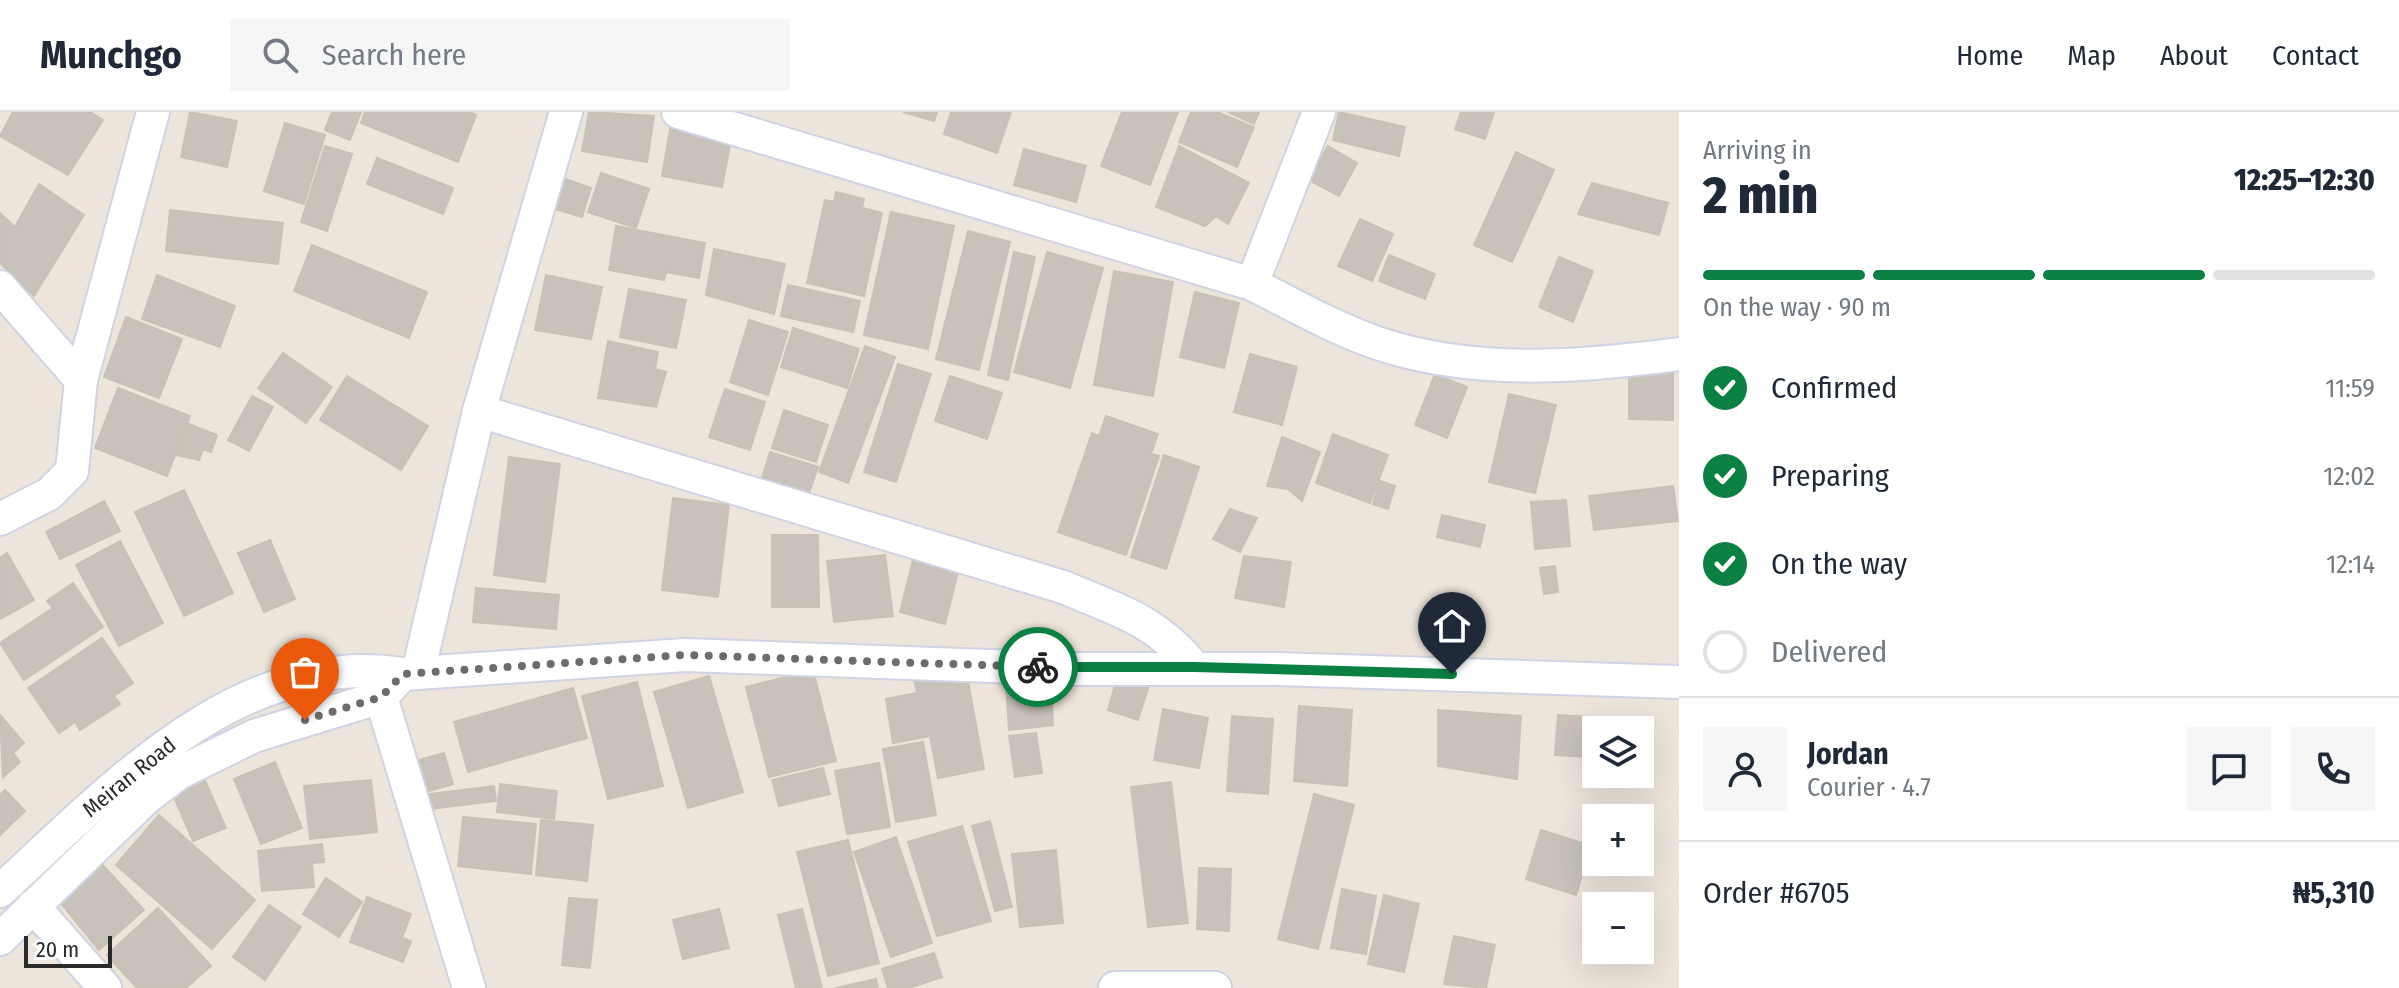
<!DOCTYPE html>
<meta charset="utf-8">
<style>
:root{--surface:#fff;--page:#f6f6f7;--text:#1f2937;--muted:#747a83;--line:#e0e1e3;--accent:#0b8043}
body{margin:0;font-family:"Fira Sans Condensed",sans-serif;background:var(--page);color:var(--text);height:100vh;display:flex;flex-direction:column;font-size:30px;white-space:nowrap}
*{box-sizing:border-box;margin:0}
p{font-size:26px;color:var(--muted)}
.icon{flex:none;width:44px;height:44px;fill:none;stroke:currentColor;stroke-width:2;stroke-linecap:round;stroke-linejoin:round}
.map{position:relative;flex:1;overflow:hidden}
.panel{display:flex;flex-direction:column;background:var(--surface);width:720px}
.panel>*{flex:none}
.fabs{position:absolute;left:1582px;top:604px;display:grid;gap:16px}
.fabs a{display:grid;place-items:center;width:72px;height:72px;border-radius:0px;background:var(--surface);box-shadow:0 8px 32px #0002;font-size:40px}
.scale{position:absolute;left:24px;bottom:20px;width:88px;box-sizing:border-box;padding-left:8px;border:4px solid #2a2a2a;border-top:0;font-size:22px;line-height:28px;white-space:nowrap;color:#2a2a2a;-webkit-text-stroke:6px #fff;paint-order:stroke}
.pin{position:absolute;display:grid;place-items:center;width:68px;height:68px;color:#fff;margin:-82px -34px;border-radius:50% 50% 50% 0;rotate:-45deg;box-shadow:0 0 8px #0007}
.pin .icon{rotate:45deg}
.courier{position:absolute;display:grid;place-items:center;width:80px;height:80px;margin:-40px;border:6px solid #0b8043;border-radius:50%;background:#fff;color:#222;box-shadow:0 2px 10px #0007}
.overview em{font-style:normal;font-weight:800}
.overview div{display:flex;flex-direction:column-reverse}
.overview{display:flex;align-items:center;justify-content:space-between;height:136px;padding:0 24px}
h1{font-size:52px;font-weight:800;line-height:60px}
.bar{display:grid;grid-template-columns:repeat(4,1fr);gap:12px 8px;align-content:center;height:96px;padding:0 24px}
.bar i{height:10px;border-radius:6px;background:var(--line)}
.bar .current{background:var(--accent)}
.bar p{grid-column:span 4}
.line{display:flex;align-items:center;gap:20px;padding:0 24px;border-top:2px solid var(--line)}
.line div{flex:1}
.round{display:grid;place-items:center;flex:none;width:84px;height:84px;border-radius:0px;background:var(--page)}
ol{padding:0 24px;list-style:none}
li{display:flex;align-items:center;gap:24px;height:88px}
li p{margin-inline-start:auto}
li .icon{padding:8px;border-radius:50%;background:var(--accent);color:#fff;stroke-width:4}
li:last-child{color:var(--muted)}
li i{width:44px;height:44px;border:4px solid var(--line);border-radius:50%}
header{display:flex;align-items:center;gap:48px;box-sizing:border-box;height:112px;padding:0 40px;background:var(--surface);border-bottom:2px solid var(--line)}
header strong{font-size:38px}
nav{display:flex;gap:44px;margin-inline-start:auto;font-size:28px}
.search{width:560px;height:72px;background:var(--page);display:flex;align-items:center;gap:20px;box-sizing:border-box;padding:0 28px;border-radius:0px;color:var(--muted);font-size:30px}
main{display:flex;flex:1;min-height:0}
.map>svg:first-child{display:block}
.building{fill:#c8c2ba;stroke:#c8c1b4;stroke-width:2}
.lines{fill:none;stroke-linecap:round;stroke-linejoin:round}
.minor-casing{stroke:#d0d3e3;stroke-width:36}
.minor{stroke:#fff;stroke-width:32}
.done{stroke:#6e6b68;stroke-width:8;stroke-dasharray:0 14.4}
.route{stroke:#0b8043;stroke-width:10}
.labels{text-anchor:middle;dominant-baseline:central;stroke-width:7;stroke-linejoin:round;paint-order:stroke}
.street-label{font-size:22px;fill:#2a2a2a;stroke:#fff}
</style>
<header>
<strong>Munchgo</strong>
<div class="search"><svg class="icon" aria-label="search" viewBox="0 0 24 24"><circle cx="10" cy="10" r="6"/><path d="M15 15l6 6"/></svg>Search here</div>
<nav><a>Home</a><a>Map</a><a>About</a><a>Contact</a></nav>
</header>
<main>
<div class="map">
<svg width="1679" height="876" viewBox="0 0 1679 876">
<rect width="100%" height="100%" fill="#ede5db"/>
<!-- building -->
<g class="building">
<polygon points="13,0 90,0 103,8 68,63 0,24"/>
<polygon points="190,0 237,9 227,55 181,45"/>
<polygon points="332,0 361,0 350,28 325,18"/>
<polygon points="365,0 469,0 476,3 458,50 361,11"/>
<polygon points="589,0 654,4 647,50 582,39"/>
<polygon points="903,0 937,0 934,9"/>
<polygon points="951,0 1011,0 997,41 944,22"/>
<polygon points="1122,0 1178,0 1150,73 1101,54"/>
<polygon points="1191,0 1217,0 1254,15 1237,55 1179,30"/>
<polygon points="1228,0 1259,0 1254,12"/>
<polygon points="1339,0 1405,15 1399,44 1333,28"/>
<polygon points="1461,0 1494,0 1485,27 1455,17"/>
<polygon points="285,11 325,23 304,92 264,79"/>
<polygon points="670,17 731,28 722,75 662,64"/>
<polygon points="325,34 352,42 327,119 301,110"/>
<polygon points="1179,34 1249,71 1228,112 1216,104 1205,114 1156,95"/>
<polygon points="1328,34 1357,51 1339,84 1309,68"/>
<polygon points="1024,37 1086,54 1076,90 1014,73"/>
<polygon points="1516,40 1554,58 1512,150 1474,133"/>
<polygon points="377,46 453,76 443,102 367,72"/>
<polygon points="601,61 649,77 636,116 588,100"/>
<polygon points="559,65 591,76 582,105 549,95"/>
<polygon points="1592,71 1668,91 1659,123 1578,102"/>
<polygon points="39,72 84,103 34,184 0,151 0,101 15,115"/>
<polygon points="836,80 864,87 862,96 882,101 864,184 807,171 825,88 834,90"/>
<polygon points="170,98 283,111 278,152 166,139"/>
<polygon points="891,100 954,114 928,237 864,223"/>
<polygon points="1360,107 1393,122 1372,169 1338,154"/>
<polygon points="616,114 705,131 699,166 666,160 664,168 609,158"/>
<polygon points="968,119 1010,130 979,258 936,247"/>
<polygon points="312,133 427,180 409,226 294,179"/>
<polygon points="714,137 785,152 774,202 706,183"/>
<polygon points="1014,140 1035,145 1008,268 988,263"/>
<polygon points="1047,140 1103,156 1070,276 1014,260"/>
<polygon points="1389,143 1435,162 1425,187 1379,169"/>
<polygon points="1559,145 1593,159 1573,210 1539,195"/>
<polygon points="1114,159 1173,170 1153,284 1094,273"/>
<polygon points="157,163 235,194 220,235 142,207"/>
<polygon points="546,163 602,175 591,227 535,218"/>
<polygon points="788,173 860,189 853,220 781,204"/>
<polygon points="629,177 686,188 676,236 620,225"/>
<polygon points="1195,180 1239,191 1224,256 1180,245"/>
<polygon points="126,205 182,227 159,286 104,265"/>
<polygon points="749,208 788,220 768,283 730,270"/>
<polygon points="793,216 859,237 847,276 781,255"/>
<polygon points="608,229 658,240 655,257 666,260 656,295 598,286"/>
<polygon points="865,234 895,245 848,371 819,360"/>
<polygon points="283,241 332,275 306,311 258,276"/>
<polygon points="1250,242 1297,255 1282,313 1234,300"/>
<polygon points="898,252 931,262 896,370 864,360"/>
<polygon points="1629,260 1673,260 1673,308 1629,307"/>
<polygon points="1435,262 1467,275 1447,326 1415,313"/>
<polygon points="347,264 428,314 401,358 320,308"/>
<polygon points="950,264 1002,281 987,327 935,309"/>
<polygon points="118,276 190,304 167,364 95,336"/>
<polygon points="725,277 765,290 750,338 709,325"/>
<polygon points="1509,282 1556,293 1535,381 1489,370"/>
<polygon points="252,284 273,295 249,339 228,328"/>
<polygon points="784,298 828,313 816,350 772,336"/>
<polygon points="1106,304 1158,322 1151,342 1159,344 1126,443 1058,420 1092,321 1099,324"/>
<polygon points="189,312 217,323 211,340 203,337 199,348 177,343"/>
<polygon points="1333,322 1388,343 1370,391 1316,371"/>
<polygon points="1282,325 1320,340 1302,389 1288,377 1267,374"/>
<polygon points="770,340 818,355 809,381 762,366"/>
<polygon points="1164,343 1199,355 1166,457 1131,445"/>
<polygon points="509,345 560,352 545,470 494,463"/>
<polygon points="1380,369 1395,374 1388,397 1373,392"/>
<polygon points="1673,374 1678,409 1594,418 1589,384"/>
<polygon points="184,378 233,481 184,504 135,400"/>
<polygon points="673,386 729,393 718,485 662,478"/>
<polygon points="1566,388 1570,434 1535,437 1531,390"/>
<polygon points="104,389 120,419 60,447 46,420"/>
<polygon points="1230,397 1257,406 1240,440 1213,427"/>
<polygon points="1442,403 1485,413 1480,435 1437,425"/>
<polygon points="772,423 818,423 819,495 772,495"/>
<polygon points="270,428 295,487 264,500 238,441"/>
<polygon points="120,429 163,511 119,534 76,453"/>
<polygon points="915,440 960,452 945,512 900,500"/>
<polygon points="7,441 34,488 0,507 0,446"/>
<polygon points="885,443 893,504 834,510 827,449"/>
<polygon points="1244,444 1291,450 1284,495 1235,486"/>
<polygon points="1555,454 1558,480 1544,482 1540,456"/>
<polygon points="73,471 103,515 24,568 0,531 53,496 47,489"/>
<polygon points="476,476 559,483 556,517 473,510"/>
<polygon points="102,526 133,571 114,584 120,592 80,618 75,610 59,621 28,576"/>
<polygon points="813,558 836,649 769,665 746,575"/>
<polygon points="966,558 984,657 938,666 930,624 893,631 886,587 917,581 914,567"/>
<polygon points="709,564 743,680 688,696 654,580"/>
<polygon points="1051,568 1053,613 1009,618 1006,571"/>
<polygon points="1116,569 1150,570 1138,608 1108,598"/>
<polygon points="637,570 663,674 608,687 582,584"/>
<polygon points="573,576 587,626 468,660 454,610"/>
<polygon points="1299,594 1352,598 1347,674 1294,669"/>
<polygon points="1163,597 1208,606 1199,656 1154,648"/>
<polygon points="1438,598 1521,604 1517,667 1438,654"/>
<polygon points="0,603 24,631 13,641 20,650 3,665"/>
<polygon points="1558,603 1591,605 1588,645 1555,643"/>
<polygon points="1232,604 1273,607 1268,682 1227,679"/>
<polygon points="1036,621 1042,661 1015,665 1009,624"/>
<polygon points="923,630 936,703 896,710 883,637"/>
<polygon points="444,641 453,672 422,681 413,650"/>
<polygon points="275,650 302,716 261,732 234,667"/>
<polygon points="879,651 890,715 847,722 835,659"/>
<polygon points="823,656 830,682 779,694 772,668"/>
<polygon points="202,662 226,716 193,729 170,676"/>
<polygon points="371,668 377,720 310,727 304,674"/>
<polygon points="1171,670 1188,811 1148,815 1131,675"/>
<polygon points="500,672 557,679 554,707 497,700"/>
<polygon points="494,674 496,689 423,698 422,683"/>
<polygon points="5,678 25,699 0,723 0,683"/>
<polygon points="1314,682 1354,693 1318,837 1278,827"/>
<polygon points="159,703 255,788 212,837 116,753"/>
<polygon points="463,705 536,712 531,762 458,754"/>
<polygon points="541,708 593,713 587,769 536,763"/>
<polygon points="990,709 1012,795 995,799 972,714"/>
<polygon points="962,714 991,809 937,824 908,730"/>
<polygon points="1541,718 1591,734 1576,783 1526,767"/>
<polygon points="896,725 932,831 891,845 854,740"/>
<polygon points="848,728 879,851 828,864 797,740"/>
<polygon points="322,732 324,750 312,751 314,775 262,779 258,739"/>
<polygon points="1056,738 1063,811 1020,815 1012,742"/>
<polygon points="98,748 144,798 99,838 56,785"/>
<polygon points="1199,756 1231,757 1229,819 1197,817"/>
<polygon points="326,766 362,790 339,825 303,802"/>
<polygon points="1342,777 1376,784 1366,842 1331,836"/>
<polygon points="1384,783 1419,792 1404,860 1368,852"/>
<polygon points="367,785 411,802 402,826 411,829 403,850 350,830"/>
<polygon points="569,786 597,788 590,856 562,853"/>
<polygon points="269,793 301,815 265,868 233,845"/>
<polygon points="158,796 211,854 186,876 137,876 107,843"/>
<polygon points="719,797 729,836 683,847 673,808"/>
<polygon points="802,797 822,876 796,876 778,803"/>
<polygon points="1454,824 1495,833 1486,876 1444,872"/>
<polygon points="934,841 942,865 909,876 888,876 882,857"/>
<polygon points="876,867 878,876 836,876"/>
</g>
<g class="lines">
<defs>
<g id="minor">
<polyline points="678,0 1252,172 1319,0"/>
<path d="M1252,172C1292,192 1332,215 1374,230C1473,264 1578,255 1679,242"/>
<polyline points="0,175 81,268"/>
<path d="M479,299L1063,475C1117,498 1155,507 1194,555"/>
<polyline points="0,407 49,382 72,359 81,268 153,0"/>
<polyline points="418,561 479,299 566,0"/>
<polyline points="381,585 469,876"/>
<path d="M0,779C109,679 240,536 403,562L685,543L1074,557H1277L1679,570"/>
<polyline points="33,794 105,876"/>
<polyline points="0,827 146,686 179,661 254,624 381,585 403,562"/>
<polyline points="1115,876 1215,876"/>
</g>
</defs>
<!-- minor casing -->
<use href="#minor" class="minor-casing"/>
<!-- minor -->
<use href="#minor" class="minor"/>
</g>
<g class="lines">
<!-- done -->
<polyline class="done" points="305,608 381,585 403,562 685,543 1038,555"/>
<!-- route -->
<polyline class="route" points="1038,555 1194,555 1452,562"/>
</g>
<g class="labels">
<!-- street labels -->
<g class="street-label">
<text transform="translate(129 665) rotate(-39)">Meiran Road</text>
</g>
</g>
</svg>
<div class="fabs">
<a><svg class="icon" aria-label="layers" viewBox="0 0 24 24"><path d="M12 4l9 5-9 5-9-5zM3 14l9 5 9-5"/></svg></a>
<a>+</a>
<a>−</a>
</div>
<div class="scale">20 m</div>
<div class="pin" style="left:305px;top:608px;background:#ea580c"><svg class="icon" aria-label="bag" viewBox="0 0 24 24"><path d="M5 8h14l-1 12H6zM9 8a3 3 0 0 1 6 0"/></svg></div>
<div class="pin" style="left:1452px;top:562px;background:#1f2937"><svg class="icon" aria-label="home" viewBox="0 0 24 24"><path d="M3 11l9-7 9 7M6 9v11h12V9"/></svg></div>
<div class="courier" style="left:1038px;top:555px"><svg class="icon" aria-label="bike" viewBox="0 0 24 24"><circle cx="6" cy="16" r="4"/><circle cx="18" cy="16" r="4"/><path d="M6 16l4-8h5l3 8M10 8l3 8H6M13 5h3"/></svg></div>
</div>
<section class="panel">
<div class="overview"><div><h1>2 min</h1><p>Arriving in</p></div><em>12:25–12:30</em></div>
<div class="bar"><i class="current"></i><i class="current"></i><i class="current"></i><i></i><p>On the way · 90 m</p></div>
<ol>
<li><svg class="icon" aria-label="check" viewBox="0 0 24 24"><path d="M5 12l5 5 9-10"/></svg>Confirmed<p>11:59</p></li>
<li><svg class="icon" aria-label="check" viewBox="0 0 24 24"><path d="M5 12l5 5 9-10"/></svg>Preparing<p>12:02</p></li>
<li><svg class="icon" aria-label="check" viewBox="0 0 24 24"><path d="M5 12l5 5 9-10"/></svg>On the way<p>12:14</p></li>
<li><i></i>Delivered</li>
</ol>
<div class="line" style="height:144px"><a class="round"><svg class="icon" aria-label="person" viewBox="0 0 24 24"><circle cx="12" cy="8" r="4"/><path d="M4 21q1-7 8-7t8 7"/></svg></a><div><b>Jordan</b><p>Courier · 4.7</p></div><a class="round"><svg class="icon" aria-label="chat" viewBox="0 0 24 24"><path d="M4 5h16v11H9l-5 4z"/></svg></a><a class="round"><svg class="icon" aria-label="phone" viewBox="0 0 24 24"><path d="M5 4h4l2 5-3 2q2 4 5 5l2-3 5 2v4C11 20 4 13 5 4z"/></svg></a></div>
<div class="line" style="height:104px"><div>Order #6705</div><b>₦5,310</b></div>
</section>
</main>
